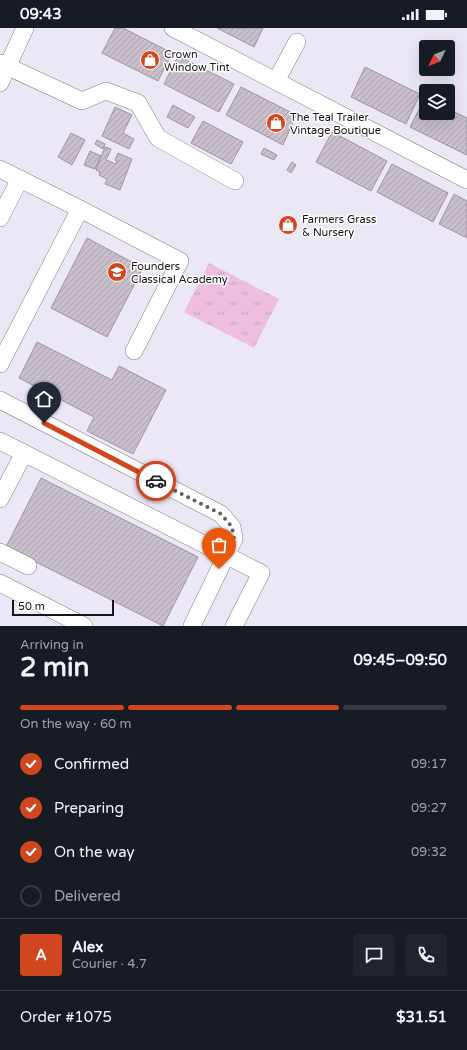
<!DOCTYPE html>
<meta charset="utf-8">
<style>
:root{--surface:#171b24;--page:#20242c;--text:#f1f3f6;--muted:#9ea1a6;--line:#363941;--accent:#d0471f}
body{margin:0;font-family:"Varela Round",sans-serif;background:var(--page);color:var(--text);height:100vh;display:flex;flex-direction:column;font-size:15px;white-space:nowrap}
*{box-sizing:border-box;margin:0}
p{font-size:13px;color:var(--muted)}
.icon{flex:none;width:22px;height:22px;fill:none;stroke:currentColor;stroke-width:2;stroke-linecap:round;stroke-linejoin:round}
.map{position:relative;height:598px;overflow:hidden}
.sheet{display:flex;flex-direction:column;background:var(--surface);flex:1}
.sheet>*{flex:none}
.needle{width:26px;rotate:227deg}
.tools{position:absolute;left:419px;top:12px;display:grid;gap:8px}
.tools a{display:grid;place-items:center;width:36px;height:36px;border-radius:4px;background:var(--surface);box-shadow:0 4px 16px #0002;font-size:20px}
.scale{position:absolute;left:12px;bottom:10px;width:102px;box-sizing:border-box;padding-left:4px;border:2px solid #161419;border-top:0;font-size:11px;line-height:14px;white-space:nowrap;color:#161419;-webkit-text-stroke:3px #fff;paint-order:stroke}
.pin{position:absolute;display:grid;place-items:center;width:34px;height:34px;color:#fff;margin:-41px -17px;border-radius:50% 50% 50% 0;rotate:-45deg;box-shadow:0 0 4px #0007}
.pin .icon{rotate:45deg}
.courier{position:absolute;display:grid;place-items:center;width:40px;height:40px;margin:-20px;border:3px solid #d0471f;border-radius:50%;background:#fff;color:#222;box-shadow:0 1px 5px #0007}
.head em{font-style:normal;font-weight:700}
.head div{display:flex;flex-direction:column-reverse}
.head{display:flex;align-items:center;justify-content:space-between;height:68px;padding:0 20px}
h1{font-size:26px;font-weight:700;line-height:30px}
.bar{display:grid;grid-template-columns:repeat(4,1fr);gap:6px 4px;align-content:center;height:48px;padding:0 20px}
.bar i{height:5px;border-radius:3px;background:var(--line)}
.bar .selected{background:var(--accent)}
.bar p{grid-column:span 4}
.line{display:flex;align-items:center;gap:10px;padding:0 20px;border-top:1px solid var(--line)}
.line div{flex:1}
.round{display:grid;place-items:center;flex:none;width:42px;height:42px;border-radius:4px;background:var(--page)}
ol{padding:0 20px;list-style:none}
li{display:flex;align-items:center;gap:12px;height:44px}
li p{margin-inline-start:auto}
li .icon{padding:4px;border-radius:50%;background:var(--accent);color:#fff;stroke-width:4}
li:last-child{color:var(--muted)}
li i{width:22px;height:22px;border:2px solid var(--line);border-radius:50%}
.status{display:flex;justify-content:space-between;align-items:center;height:28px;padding:0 20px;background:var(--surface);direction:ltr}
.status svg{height:11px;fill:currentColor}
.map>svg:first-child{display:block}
.grass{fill:url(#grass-tufts)}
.building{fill:url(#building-hatch);stroke:#9e95a0}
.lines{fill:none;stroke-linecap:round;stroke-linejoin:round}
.minor-casing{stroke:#817d8a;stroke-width:18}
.minor{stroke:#fff;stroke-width:17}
.done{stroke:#615e66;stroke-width:4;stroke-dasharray:0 7.2}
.route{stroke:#d0471f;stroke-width:5}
.labels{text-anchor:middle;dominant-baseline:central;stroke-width:3;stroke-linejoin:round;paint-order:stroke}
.poi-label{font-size:11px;fill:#161419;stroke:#fff;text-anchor:start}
</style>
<div class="status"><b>09:43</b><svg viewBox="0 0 49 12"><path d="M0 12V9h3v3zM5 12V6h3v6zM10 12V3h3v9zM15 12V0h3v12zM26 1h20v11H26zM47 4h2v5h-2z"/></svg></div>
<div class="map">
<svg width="467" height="598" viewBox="0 0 467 598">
<defs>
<pattern id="grass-tufts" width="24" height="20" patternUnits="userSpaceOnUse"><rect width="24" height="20" fill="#edbedd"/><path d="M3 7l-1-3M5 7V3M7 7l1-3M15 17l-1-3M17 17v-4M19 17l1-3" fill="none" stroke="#caa2bd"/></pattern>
<pattern id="building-hatch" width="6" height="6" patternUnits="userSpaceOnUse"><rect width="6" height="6" fill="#c9bfcb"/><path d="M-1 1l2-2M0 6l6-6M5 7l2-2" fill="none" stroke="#aca3ae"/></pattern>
</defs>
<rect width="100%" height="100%" fill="#ebe7f5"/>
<!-- grass -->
<polygon class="grass" points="209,235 279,271 254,320 184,284"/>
<!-- building -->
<g class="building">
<polygon points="115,0 123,0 172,25 158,53 102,25"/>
<polygon points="217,0 263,0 254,19"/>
<polygon points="178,28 234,56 219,84 164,56"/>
<polygon points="365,39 420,66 406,96 351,69"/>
<polygon points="241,59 296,87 283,117 226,87"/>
<polygon points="425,70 426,70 426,85 448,85 448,81 467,90 467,127 410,99"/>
<polygon points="173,77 195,89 188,100 167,89"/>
<polygon points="115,79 132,87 123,105 134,111 129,121 102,108"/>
<polygon points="203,93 243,114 231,136 191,115"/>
<polygon points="332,104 387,133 371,163 316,134"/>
<polygon points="71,105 85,112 72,137 58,129"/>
<polygon points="97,112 105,116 103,121 95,116"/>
<polygon points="105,119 111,121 106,132 116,136 117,133 115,132 118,125 132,131 120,162 105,156 107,151 99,147 100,144 96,142"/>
<polygon points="264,120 277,127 274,132 261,126"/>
<polygon points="90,123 101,128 95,141 84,137"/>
<polygon points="292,134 296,137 291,145 287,142"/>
<polygon points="392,136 448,165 433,194 377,164"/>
<polygon points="454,166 467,173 467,210 439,196"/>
<polygon points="87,210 143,240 107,309 51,280"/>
<polygon points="37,314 112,352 119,338 166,362 133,426 87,403 94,389 19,350"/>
<polygon points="41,450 198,529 163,598 6,519"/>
</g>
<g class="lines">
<defs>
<g id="minor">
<polyline points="173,0 467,152"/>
<polyline points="0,35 82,73 106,63 138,75 158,110 235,153"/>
<polyline points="276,53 297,14"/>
<polyline points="0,55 25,0"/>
<polyline points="0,141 80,181"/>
<polyline points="0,190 20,151"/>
<polyline points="0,336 80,181 180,233 134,323"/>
<polyline points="0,372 221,486 232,499 234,511 192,598"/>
<polyline points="0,413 261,545 234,598"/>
<polyline points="0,471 24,425"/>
<polyline points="0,524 28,538"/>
<polyline points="0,555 84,598"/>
</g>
</defs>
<!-- minor casing -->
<use href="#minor" class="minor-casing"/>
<!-- minor -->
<use href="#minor" class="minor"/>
</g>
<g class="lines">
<!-- done -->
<polyline class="done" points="156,453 221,486 232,499 234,511 219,541"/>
<!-- route -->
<polyline class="route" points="44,395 156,453"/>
</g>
<!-- icons -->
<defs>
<symbol id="shop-disc" viewBox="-11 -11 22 22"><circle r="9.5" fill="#d0471f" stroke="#fff"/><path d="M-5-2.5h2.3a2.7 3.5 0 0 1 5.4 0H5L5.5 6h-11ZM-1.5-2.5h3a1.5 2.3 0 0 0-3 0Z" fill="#fff"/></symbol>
<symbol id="school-disc" viewBox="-11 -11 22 22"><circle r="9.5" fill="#d0471f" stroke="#fff"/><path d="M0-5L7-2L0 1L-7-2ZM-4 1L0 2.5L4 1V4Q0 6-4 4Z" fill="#fff"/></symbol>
</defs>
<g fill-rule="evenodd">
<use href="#shop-disc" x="139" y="21" width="22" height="22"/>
<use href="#shop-disc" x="265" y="84" width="22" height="22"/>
<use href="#shop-disc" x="277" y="186" width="22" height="22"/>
<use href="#school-disc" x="106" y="233" width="22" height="22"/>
</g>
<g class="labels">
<!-- poi labels -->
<g class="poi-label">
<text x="164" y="26">Crown<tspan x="164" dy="13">Window Tint</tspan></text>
<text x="290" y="89">The Teal Trailer<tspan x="290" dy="13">Vintage Boutique</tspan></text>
<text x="302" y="191">Farmers Grass<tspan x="302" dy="13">&amp; Nursery</tspan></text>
<text x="131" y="238">Founders<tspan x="131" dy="13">Classical Academy</tspan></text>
</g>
</g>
</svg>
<div class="tools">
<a><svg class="needle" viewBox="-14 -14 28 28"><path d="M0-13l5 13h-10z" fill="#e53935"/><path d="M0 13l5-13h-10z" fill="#9ea1a6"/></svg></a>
<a><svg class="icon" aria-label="layers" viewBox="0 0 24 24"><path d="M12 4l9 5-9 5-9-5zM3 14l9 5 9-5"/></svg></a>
</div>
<div class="scale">50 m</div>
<div class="pin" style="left:219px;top:541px;background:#ea580c"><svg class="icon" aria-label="bag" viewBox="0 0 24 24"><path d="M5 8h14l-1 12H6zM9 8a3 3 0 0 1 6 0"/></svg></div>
<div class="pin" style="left:44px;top:395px;background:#1f2937"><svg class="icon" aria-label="home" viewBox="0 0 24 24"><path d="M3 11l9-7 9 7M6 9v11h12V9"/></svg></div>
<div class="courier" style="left:156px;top:453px"><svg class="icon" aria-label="car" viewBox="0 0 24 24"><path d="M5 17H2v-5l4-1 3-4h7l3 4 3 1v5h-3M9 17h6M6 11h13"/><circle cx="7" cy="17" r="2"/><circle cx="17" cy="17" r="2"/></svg></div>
</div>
<section class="sheet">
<div class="head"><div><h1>2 min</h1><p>Arriving in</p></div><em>09:45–09:50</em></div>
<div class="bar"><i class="selected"></i><i class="selected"></i><i class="selected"></i><i></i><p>On the way · 60 m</p></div>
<ol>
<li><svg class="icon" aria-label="check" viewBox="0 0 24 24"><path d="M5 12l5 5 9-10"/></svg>Confirmed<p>09:17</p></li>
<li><svg class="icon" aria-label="check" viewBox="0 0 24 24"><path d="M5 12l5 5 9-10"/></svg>Preparing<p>09:27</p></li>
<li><svg class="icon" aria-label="check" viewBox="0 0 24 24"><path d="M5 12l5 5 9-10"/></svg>On the way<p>09:32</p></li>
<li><i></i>Delivered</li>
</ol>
<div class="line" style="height:72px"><b class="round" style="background:var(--accent);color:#fff">A</b><div><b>Alex</b><p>Courier · 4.7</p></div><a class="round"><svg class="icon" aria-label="chat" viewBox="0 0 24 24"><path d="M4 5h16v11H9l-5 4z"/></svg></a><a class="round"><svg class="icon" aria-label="phone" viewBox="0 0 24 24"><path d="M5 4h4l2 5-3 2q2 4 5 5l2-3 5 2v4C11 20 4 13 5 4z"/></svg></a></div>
<div class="line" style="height:52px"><div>Order #1075</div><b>$31.51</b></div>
</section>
